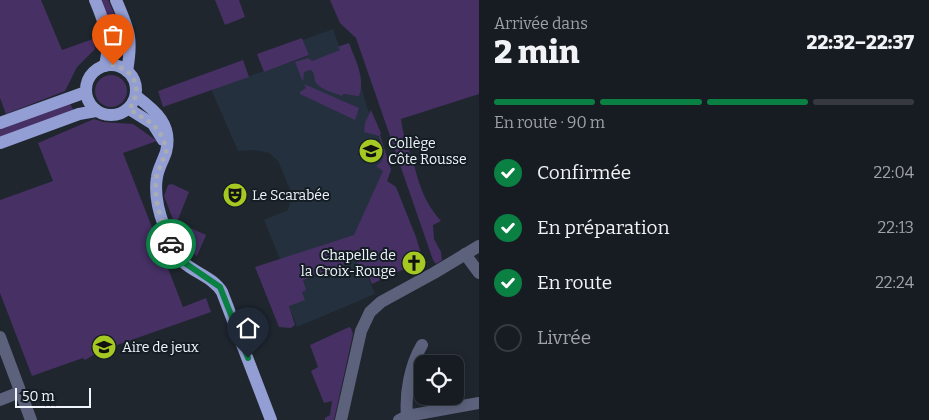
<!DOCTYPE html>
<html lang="fr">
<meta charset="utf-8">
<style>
:root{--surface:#171c22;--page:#20252a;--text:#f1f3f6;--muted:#9ea1a5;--line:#363a40;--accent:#0b8043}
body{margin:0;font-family:Bitter,serif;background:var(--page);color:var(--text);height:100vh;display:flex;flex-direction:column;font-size:19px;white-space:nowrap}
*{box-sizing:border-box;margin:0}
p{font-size:16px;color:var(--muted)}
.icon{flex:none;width:28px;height:28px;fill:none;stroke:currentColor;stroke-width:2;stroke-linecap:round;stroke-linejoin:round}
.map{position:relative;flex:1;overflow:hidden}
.sheet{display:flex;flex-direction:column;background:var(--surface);width:450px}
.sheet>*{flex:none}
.fabs{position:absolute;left:414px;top:355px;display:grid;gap:10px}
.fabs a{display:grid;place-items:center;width:50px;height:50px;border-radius:10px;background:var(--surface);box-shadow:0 2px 12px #0003,0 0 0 1px var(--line);font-size:25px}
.scale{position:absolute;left:15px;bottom:12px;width:76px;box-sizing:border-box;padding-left:5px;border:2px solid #f0f5fb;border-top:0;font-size:14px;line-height:18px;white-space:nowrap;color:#f0f5fb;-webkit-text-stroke:4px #151d24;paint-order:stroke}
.pin{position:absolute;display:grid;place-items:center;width:42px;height:42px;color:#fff;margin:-51px -21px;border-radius:50% 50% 50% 0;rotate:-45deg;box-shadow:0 0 5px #0007}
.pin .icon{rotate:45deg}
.courier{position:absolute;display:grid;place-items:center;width:50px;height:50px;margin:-25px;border:4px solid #0b8043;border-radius:50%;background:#fff;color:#222;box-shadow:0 1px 6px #0007}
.headline em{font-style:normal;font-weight:800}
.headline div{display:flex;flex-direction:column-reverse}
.headline{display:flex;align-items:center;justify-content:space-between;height:85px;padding:0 15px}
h1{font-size:32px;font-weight:800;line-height:38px}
.bar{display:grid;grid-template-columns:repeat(4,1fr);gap:8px 5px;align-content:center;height:60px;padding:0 15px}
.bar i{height:6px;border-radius:4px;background:var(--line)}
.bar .current{background:var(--accent)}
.bar p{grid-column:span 4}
ol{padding:0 15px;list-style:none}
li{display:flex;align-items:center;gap:15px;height:55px}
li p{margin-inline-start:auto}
li .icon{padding:5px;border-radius:50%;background:var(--accent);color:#fff;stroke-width:4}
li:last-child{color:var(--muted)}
li i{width:28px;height:28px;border:2px solid var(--line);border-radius:50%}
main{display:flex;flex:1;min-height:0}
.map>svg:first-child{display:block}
.built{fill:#24303d}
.green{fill:#463064}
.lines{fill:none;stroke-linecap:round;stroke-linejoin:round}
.minor{stroke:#5c627c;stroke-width:12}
.major{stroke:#939ed4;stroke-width:12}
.done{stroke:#a7adb3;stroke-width:5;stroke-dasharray:0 9}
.route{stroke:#0b8043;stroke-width:6}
.labels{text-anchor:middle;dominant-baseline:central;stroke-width:4;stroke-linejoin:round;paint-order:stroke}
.poi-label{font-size:14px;fill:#f0f5fb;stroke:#151d24;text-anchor:start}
</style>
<main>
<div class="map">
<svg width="479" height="420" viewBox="0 0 479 420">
<rect width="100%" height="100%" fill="#1f262e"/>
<!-- built -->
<polygon class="built" points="333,29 339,46 349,43 367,107 380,135 391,170 387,181 396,187 364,266 375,294 297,327 289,306 280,259 264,220 288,210 292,194 278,161 269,153 255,150 238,151 211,89 309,56 303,40"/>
<!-- green -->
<g class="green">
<polygon points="0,0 41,0 62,50 93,39 95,49 77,67 65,91 6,114 0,98"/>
<polygon points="100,0 108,0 123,33 125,53 122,56 115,55 112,33"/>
<polygon points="215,0 239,0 245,17 225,25"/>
<path d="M330,0H479V94L401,119C403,137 409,148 414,165C420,187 425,203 441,221L433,225L434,239L441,252L442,260L436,264L433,260L356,38L340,23Z"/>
<polygon points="302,38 309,55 264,72 257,54"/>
<path d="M349,43C355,59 366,79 359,96C353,96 349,94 343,94L342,96C335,93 318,89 315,81C314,76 315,74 311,70L304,72L303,82L295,62L308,58L312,61L340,50L338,47Z"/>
<polygon points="243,60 249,77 163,107 158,91"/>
<circle cx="111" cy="91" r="16"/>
<polygon points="304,84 359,108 355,120 300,94 300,92 306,88"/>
<polygon points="69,102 74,111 0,139 0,128"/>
<path d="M371,110L381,133L380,135L391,170L387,181L396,187L416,237L424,263L402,270L372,284L364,266L360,268L356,260L303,280L306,290L302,292L305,300L289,306L295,325L291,328L279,327L255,267L354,235L383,171L376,166C388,158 383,148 379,136L364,132L365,123Z"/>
<polygon points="94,119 103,122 133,124 157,141 123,153 183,307 206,298 211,312 100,351 85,360 83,358 32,376 0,293 0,200 53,181 38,143"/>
<polygon points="172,184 189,192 177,222 206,235 197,256 184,248 164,196 168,185"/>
<polygon points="349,327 351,328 353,334 334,420 325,420 325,418 330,415 332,401 324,403 311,371 318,367 310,345"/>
</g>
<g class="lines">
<!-- minor -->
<g class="minor">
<polyline points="465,254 479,273"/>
<polyline points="0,337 31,420"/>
<polyline points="0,400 20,392"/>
<path d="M407,416C405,393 410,365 422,345"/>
<polyline points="341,420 361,331 370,312 381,302 434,273 479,246"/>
<polyline points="399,420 407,416 479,403"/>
</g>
<!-- major -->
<g class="major">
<path d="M95,0C105,24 111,39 105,66"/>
<path d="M116,0C129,30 133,38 127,71"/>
<circle cx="111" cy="90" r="25"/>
<path d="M136,96C156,111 173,125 166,152C163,161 158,169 157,177C154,194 158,210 164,226C169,238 173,253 183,262C195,273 214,278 222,292L271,420"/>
<polyline points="129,109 153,124 163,140"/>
<polyline points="0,123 86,92"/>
<polyline points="0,143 79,114 96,111"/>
</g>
</g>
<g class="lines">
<!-- done -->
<path class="done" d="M113,65C136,70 143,91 129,109L153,124L160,133L167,149C164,158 160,166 157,175C152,199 162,222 171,244"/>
<!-- route -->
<polyline class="route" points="171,244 175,253 182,261 220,287 248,358"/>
</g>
<!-- icons -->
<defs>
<symbol id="school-disc" viewBox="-11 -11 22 22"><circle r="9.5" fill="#a5c822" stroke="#151d24"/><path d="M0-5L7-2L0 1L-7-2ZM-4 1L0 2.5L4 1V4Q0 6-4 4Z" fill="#111"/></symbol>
<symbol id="theatre-disc" viewBox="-11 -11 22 22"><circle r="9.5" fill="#a5c822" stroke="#151d24"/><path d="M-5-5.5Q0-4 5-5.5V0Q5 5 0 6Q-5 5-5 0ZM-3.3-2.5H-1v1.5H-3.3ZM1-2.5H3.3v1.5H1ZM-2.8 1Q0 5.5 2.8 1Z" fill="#111"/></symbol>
<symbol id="church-disc" viewBox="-11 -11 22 22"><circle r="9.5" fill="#a5c822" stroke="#151d24"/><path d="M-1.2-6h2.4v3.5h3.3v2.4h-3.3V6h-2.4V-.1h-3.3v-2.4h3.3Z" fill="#111"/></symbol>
</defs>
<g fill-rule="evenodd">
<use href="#school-disc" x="357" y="137" width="28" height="28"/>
<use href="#theatre-disc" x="221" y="181" width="28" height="28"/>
<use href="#church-disc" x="400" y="249" width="28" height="28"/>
<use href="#school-disc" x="90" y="333" width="28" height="28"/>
</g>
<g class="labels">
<!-- poi labels -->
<g class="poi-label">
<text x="388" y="143">Collège<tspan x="388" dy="16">Côte Rousse</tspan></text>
<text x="252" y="195">Le Scarabée</text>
<text x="396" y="255" text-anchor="end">Chapelle de<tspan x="396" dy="16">la Croix-Rouge</tspan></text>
<text x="122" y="347">Aire de jeux</text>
</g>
</g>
</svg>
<div class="fabs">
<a><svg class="icon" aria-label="locate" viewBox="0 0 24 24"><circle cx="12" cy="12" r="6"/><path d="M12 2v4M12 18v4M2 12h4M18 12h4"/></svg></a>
</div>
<div class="scale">50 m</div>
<div class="pin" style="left:113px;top:65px;background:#ea580c"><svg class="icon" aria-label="bag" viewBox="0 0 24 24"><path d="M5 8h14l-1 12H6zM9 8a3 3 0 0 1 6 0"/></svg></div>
<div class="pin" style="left:248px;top:358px;background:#1f2937"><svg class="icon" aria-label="home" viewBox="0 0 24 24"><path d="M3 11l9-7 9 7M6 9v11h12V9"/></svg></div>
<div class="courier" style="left:171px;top:244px"><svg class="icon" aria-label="car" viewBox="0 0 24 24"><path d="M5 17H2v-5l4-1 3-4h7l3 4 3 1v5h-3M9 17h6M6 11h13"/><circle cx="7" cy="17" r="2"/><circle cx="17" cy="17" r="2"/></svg></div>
</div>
<section class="sheet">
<div class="headline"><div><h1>2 min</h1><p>Arrivée dans</p></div><em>22:32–22:37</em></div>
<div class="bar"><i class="current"></i><i class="current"></i><i class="current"></i><i></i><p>En route · 90 m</p></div>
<ol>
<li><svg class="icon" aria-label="check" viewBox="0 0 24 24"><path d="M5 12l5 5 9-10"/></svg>Confirmée<p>22:04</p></li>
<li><svg class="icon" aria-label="check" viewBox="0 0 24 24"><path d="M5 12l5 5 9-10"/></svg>En préparation<p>22:13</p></li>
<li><svg class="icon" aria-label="check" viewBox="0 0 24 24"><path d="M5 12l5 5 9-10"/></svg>En route<p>22:24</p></li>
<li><i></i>Livrée</li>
</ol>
</section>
</main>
